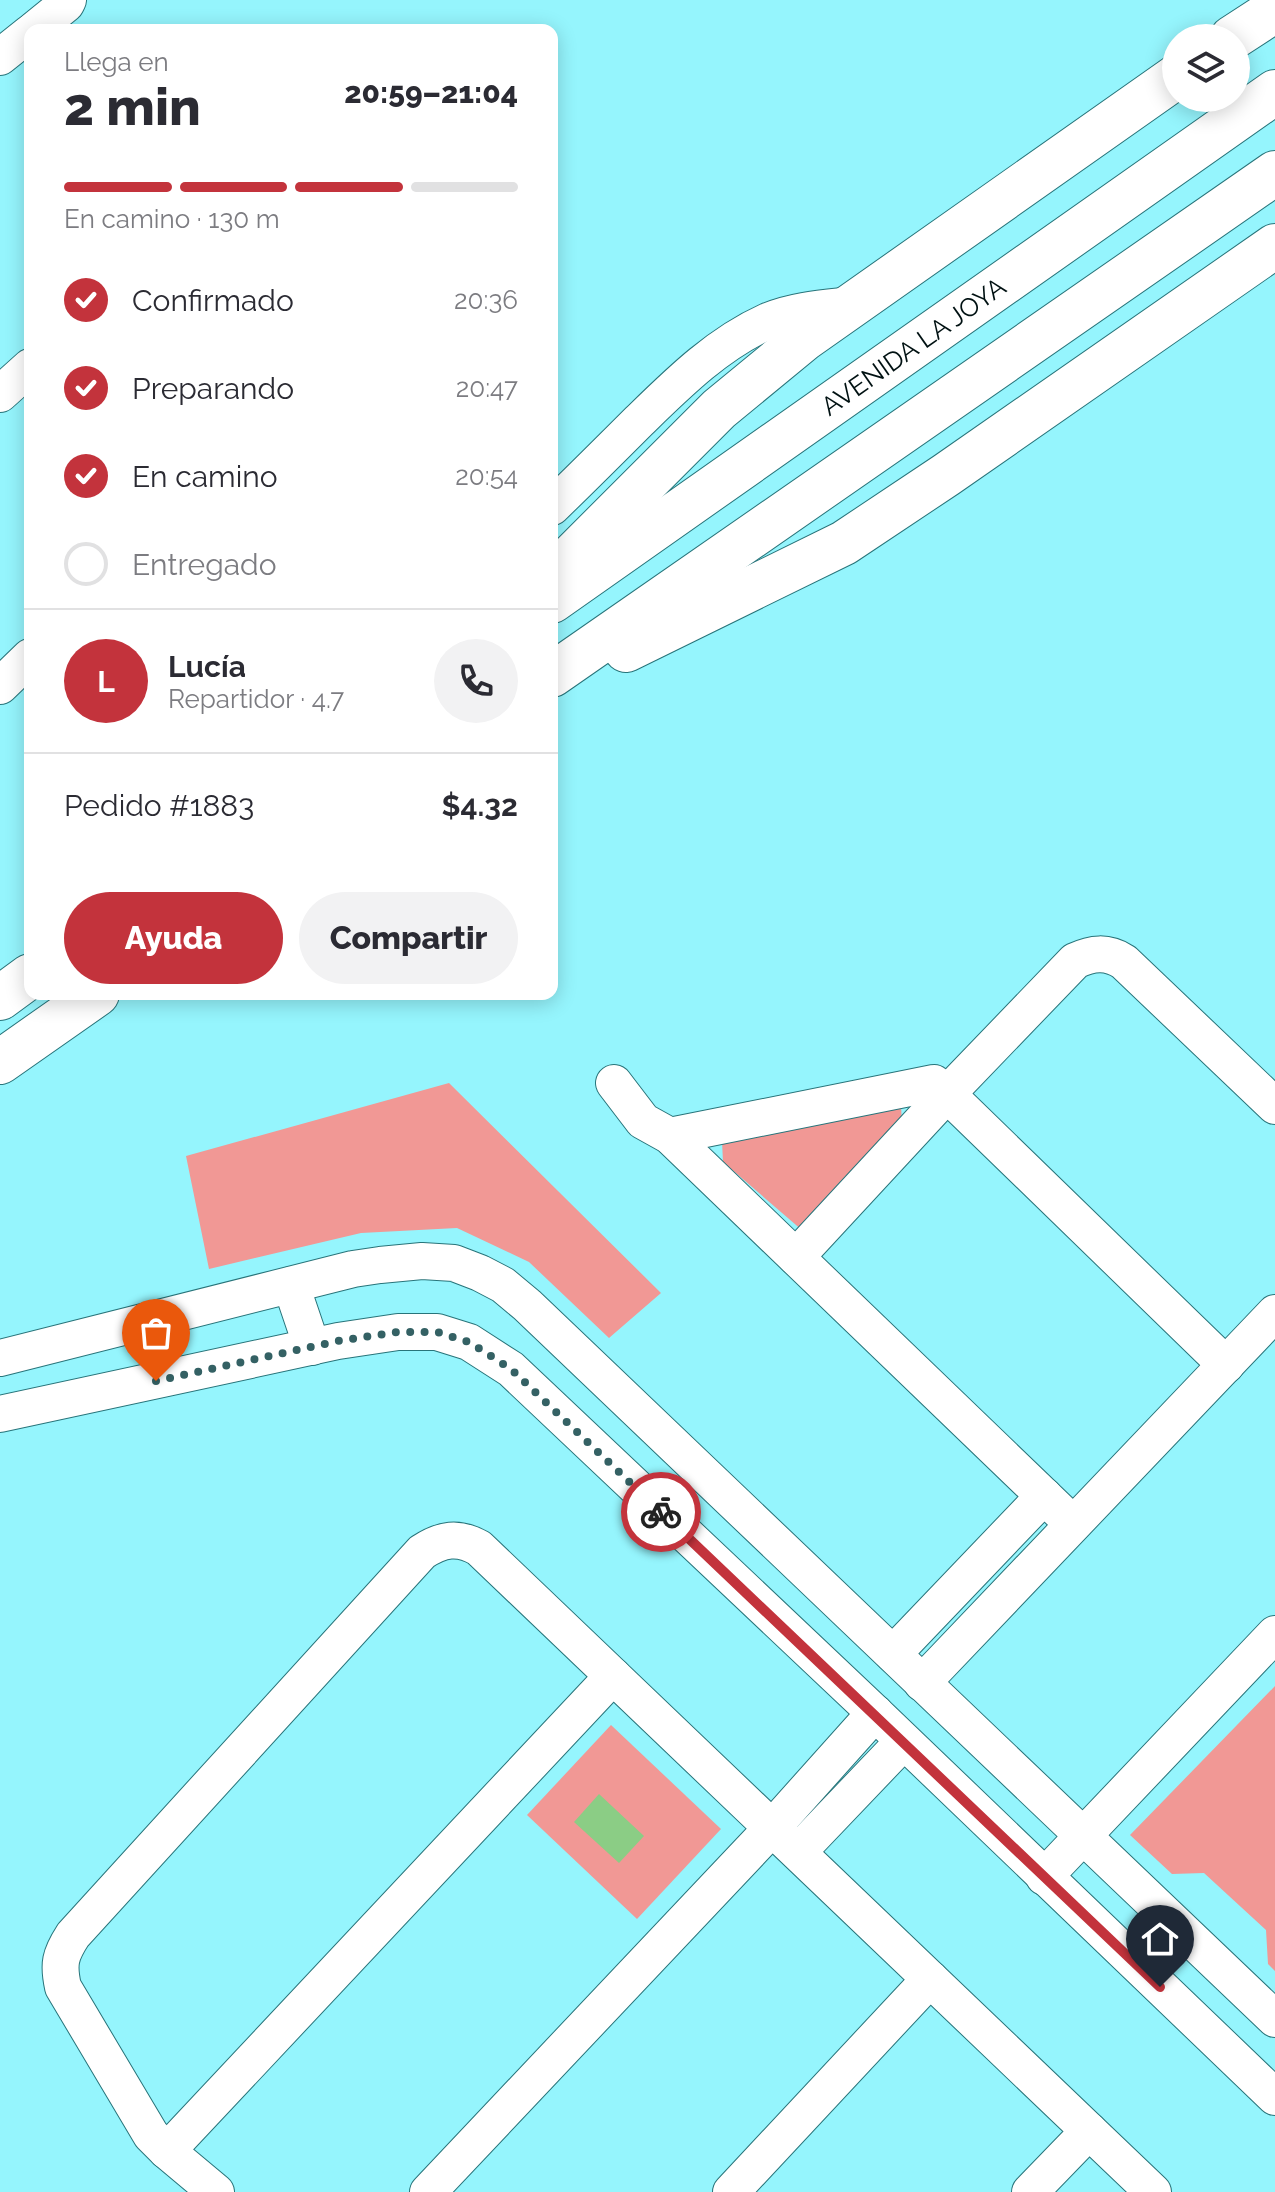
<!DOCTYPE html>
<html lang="es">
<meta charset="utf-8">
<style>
:root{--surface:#fff;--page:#f2f2f3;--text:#2b2b33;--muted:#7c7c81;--line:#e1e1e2;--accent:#c3333c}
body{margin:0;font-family:Raleway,sans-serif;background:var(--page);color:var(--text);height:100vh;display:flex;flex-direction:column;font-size:30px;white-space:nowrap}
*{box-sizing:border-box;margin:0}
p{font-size:26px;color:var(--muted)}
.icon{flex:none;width:44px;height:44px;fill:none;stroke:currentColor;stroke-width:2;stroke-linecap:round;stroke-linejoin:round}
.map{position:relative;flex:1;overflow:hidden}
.panel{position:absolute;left:24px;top:24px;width:534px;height:976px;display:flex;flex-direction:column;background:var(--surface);border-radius:16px;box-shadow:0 4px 20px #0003}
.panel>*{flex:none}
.tools{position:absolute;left:1162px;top:24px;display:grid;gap:16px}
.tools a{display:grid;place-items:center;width:88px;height:88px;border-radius:50%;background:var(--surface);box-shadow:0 4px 20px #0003;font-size:40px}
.pin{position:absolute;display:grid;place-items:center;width:68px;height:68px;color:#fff;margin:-82px -34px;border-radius:50% 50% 50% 0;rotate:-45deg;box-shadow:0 0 8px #0007}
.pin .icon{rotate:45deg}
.courier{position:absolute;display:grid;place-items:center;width:80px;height:80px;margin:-40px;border:6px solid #c3333c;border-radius:50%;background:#fff;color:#222;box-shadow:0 2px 10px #0007}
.overview em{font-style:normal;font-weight:800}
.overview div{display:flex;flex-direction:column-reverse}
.overview{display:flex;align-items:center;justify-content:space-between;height:136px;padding:0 40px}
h1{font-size:52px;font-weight:800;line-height:60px}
.bar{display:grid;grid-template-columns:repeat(4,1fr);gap:12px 8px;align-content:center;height:96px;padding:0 40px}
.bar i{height:10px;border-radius:6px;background:var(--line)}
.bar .active{background:var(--accent)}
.bar p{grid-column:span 4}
.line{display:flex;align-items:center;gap:20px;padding:0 40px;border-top:2px solid var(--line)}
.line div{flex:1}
.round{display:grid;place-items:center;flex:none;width:84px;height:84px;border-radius:42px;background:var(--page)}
ol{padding:0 40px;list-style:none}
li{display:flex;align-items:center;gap:24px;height:88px}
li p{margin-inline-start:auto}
li .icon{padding:8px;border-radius:50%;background:var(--accent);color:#fff;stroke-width:4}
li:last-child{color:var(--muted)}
li i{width:44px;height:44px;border:4px solid var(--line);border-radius:50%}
.button{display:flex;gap:16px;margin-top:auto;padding:16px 40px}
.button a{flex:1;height:92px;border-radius:48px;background:var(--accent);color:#fff;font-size:32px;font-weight:800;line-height:92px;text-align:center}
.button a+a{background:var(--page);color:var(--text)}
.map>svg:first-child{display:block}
.green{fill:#f19895}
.water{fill:#8bcd85}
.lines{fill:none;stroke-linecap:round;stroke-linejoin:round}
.minor-casing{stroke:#28747a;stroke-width:38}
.major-casing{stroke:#28747a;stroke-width:46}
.minor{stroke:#fff;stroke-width:36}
.major{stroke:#fff;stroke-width:44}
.done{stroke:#346164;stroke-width:8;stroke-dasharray:0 14.4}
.route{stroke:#c3333c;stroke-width:10}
.labels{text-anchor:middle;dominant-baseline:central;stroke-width:7;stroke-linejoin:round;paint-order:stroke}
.street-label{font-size:26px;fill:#001112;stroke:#fff}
</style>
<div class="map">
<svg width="1275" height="2192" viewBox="0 0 1275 2192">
<rect width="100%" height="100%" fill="#95f5fd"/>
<!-- green -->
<g class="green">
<polygon points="449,1083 661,1293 609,1338 529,1262 457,1228 361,1233 209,1269 186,1156"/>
<polygon points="901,1105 902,1125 803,1231 723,1162 722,1141"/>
<polygon points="1275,1686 1275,1971 1268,1964 1266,1930 1204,1873 1172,1874 1130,1835"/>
<polygon points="611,1725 721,1829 637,1919 527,1815"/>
</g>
<!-- water -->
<polygon class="water" points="599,1794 644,1836 619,1863 574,1822"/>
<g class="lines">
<defs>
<g id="minor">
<polyline points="34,30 66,4 68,0"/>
<polyline points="0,57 30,33"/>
<polyline points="0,394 30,367"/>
<path d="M552,507C581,479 610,450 639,421C678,383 717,344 768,321C794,310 824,308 851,305"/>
<polyline points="0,686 30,657"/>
<polyline points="614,1083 643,1121 670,1136 1073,1524"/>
<polyline points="670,1136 934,1083 947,1094 1226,1365"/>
<path d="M796,1257L947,1094L1075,961C1092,953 1107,951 1124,962L1275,1106"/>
<polyline points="291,1285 312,1347"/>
<polyline points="0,1358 353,1269 380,1265 422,1261 454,1263 480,1273 503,1285 527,1305 1275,2019"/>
<polyline points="0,1414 338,1341 398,1332 437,1332 469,1342 511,1369 875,1713 1275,2097"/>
<polyline points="893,1654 1044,1496"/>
<polyline points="922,1683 1275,1313"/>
<polyline points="798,1852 903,1742"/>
<polyline points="1044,1877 1275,1634"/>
<polyline points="167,2151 613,1676"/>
<path d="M216,2192L167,2151L151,2135L63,1987C58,1964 60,1955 73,1935L422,1552C442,1539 458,1536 479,1548L1153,2192"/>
<polyline points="428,2192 772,1828 875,1713"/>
<polyline points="731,2192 930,1979"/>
<polyline points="1030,2192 1089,2131"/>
</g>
<g id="major">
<polyline points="1232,38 1275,10"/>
<polyline points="552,576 719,409 804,339 1176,77"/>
<path id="s1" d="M552,601L1275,92"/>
<polyline points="626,650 844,543 946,475 1275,246"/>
<polyline points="552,675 1275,173"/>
<polyline points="0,998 30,976"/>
<polyline points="0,1062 97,994"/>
</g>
</defs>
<!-- minor casing -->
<use href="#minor" class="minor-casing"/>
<!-- major casing -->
<use href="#major" class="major-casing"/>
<!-- minor -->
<use href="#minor" class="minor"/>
<!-- major -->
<use href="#major" class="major"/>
</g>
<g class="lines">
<!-- done -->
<polyline class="done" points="156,1381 338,1341 398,1332 437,1332 469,1342 511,1369 661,1512"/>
<!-- route -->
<polyline class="route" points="661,1512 1160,1987"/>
</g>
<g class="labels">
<!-- street labels -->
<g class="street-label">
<text stroke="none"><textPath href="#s1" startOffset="442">AVENIDA LA JOYA</textPath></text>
</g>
</g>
</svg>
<div class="tools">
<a><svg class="icon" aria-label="layers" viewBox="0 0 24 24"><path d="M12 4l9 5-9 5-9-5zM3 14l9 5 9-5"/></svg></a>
</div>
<div class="pin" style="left:156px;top:1381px;background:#ea580c"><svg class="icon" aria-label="bag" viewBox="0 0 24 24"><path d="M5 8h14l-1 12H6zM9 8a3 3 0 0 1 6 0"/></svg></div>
<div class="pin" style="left:1160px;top:1987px;background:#1f2937"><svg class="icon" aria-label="home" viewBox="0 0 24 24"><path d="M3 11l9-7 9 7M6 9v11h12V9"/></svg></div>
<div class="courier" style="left:661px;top:1512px"><svg class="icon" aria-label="bike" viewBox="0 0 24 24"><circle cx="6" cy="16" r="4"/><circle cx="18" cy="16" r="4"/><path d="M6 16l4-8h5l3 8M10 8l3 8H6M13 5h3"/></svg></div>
<section class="panel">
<div class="overview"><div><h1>2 min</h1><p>Llega en</p></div><em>20:59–21:04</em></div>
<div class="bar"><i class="active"></i><i class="active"></i><i class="active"></i><i></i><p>En camino · 130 m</p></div>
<ol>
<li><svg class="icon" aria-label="check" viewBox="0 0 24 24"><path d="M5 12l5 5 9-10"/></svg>Confirmado<p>20:36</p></li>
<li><svg class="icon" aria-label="check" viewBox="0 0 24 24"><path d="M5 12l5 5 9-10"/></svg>Preparando<p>20:47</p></li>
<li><svg class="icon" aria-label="check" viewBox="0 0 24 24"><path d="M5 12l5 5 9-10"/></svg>En camino<p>20:54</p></li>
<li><i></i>Entregado</li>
</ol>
<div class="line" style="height:144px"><b class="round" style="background:var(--accent);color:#fff">L</b><div><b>Lucía</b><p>Repartidor · 4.7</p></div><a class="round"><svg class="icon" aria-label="phone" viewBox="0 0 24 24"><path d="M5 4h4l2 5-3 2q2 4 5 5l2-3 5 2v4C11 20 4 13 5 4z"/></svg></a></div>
<div class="line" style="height:104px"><div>Pedido #1883</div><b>$4.32</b></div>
<div class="button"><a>Ayuda</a><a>Compartir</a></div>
</section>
</div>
